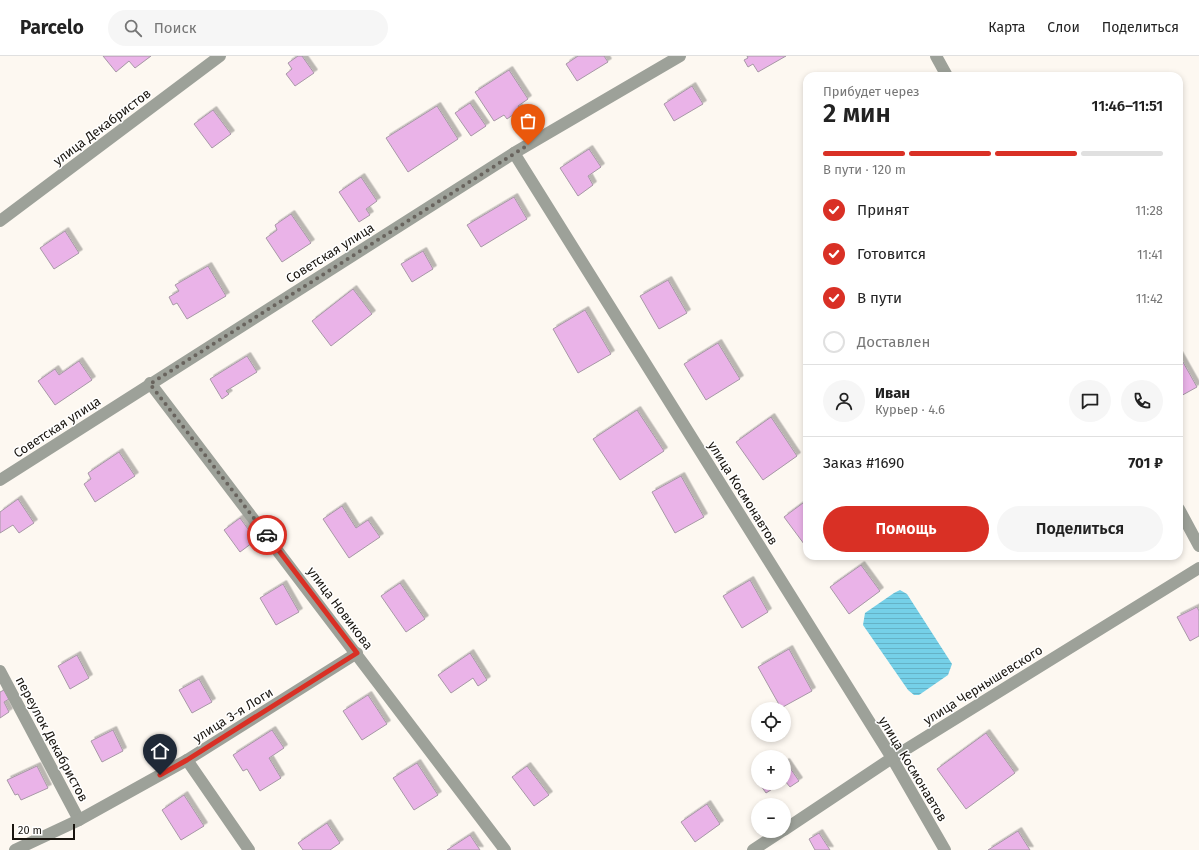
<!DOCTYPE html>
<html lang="ru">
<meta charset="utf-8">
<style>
:root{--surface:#fff;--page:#f6f6f6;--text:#222;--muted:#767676;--line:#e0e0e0;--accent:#d93025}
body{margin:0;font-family:"Fira Sans",sans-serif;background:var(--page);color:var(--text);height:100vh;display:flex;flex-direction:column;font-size:15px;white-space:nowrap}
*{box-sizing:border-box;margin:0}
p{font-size:13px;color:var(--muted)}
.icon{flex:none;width:22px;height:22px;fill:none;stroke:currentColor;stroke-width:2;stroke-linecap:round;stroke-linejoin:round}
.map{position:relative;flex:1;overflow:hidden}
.details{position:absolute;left:803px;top:16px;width:380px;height:488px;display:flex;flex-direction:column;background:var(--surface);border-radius:12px;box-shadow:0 2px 6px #0003}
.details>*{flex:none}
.fabs{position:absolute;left:751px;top:646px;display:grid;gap:8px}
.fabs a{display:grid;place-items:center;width:40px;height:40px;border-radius:50%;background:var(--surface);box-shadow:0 2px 6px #0003;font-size:20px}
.scale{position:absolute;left:12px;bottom:10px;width:63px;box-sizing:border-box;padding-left:4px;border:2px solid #19150f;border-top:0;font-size:11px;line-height:14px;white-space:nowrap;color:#19150f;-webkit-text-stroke:3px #fff;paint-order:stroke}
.pin{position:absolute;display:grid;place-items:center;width:34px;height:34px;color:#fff;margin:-41px -17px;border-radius:50% 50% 50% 0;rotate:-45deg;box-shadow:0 0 4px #0007}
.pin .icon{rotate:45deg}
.courier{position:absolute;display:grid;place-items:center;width:40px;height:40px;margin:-20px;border:3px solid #d93025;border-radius:50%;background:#fff;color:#222;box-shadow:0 1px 5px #0007}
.summary em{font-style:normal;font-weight:600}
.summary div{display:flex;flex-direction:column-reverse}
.summary{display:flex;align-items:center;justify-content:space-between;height:68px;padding:0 20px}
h1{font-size:26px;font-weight:600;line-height:30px}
.bar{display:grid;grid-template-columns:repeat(4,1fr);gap:6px 4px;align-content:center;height:48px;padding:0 20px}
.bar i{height:5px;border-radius:3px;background:var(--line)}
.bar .current{background:var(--accent)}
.bar p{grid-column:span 4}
.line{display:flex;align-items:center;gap:10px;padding:0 20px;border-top:1px solid var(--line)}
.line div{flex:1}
.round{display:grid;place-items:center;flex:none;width:42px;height:42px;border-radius:21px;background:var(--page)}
ol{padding:0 20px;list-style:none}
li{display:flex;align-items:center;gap:12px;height:44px}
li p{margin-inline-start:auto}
li .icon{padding:4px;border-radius:50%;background:var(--accent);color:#fff;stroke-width:4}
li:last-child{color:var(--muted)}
li i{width:22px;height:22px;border:2px solid var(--line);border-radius:50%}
.cta{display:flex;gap:8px;margin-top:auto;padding:8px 20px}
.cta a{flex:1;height:46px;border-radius:24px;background:var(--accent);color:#fff;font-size:16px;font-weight:600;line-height:46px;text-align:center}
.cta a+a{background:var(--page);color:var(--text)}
header{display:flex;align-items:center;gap:24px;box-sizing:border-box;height:56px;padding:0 20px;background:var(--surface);border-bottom:1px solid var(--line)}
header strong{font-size:19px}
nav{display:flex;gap:22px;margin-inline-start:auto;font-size:14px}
.search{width:280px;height:36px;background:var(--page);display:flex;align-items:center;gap:10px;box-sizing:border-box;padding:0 14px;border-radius:22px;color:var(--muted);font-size:15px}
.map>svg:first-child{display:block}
.water{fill:url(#water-rules)}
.building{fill:#eab3e8;stroke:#a798a6;filter:url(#shadow)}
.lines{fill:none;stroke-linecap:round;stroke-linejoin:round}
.street{stroke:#9da199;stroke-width:12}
.done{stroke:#69645e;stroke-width:4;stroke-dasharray:0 7.2}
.route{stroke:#d93025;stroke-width:5}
.labels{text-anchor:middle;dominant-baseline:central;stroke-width:3;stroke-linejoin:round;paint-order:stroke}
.street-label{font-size:13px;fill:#19150f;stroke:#fff}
</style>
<header>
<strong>Parcelo</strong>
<div class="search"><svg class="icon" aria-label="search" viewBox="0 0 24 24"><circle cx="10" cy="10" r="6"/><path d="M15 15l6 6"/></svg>Поиск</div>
<nav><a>Карта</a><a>Слои</a><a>Поделиться</a></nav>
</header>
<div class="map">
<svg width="1199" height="794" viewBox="0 0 1199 794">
<defs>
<pattern id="water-rules" width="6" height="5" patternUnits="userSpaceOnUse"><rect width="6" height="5" fill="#75d0e8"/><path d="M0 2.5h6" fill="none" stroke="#65b2c6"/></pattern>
<filter id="shadow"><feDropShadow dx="3.5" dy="-3.5" stdDeviation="0" flood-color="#0004"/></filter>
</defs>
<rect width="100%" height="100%" fill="#fdf8f1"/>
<!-- water -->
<polygon class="water" points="900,534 907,538 952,608 948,619 919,639 914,639 908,634 863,569 865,557 894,537"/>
<!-- building -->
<g class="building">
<polygon points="103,0 151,0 135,12 129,5 116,16"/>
<polygon points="298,0 302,0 314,17 295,30 286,18 292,13 288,7"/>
<polygon points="578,0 604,0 608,6 577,25 566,8"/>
<polygon points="747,0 786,0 758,16 753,8 748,11 744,4 748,2"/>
<polygon points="509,14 528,43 518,50 520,54 507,63 504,59 494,65 475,36"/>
<polygon points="692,30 703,48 674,65 664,48"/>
<polygon points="470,47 486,70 471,80 455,57"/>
<polygon points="437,50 458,83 408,116 386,82"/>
<polygon points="213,54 231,78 212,92 194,68"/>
<polygon points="589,93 601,111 588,120 593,129 578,140 560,112"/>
<polygon points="361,121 377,145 366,153 370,159 359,166 339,136"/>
<polygon points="514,141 527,163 481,191 467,169"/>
<polygon points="291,158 311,187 282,206 266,182 277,174 275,169"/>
<polygon points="65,175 79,197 54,213 40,192"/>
<polygon points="423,195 433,213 412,226 401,208"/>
<polygon points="208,210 226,240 187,263 177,247 173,249 169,241 179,235 175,229"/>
<polygon points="668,224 687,257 659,273 640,240"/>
<polygon points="353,233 372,258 331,290 312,265"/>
<polygon points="585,254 611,298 578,317 553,273"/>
<polygon points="718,287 740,323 706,344 684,308"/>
<polygon points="1179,299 1197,331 1179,341"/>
<polygon points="247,300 257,316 226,335 229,338 222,343 210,323"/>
<polygon points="79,305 92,324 55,349 38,325 55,313 59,319"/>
<polygon points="637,354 664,395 620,424 593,383"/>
<polygon points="771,361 797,400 763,424 736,386"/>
<polygon points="119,396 135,420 95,446 84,428 91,423 88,417"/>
<polygon points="681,420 704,461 675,477 652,436"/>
<polygon points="18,443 34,467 19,477 13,469 0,477 0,456"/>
<polygon points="807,444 807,492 784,461"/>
<polygon points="342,450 356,472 368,464 380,481 349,502 323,463"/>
<polygon points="240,462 256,484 240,496 224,474"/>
<polygon points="861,509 880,535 849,558 830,531"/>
<polygon points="750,524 768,556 742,572 723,540"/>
<polygon points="400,527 425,563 406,576 381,540"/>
<polygon points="283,528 299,556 276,569 260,542"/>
<polygon points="1197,551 1199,555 1199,580 1190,585 1177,561"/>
<polygon points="789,593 812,635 781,652 758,611"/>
<polygon points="470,597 487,624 478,630 473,622 451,637 438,619"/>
<polygon points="77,599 89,622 70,633 58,610"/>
<polygon points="199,623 212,646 192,657 179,634"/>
<polygon points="4,634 9,643 4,646 9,656 0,662 0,636"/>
<polygon points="368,639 387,668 362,684 343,655"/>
<polygon points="113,674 123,695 102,706 91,685"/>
<polygon points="272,674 284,692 269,702 281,722 260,735 247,713 243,715 233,699"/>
<polygon points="986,677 1015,717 966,753 937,713"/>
<polygon points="786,706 799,725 790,731 785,725 784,725 784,707"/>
<polygon points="417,707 438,739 414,754 393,722"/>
<polygon points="37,710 48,732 21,744 18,738 15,739 7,724"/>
<polygon points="527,710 549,739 534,750 512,721"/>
<polygon points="759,727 782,727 766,737"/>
<polygon points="184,739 204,770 181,784 162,754"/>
<polygon points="707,748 720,768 695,786 681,766"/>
<polygon points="327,767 340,787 330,794 303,794 298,787"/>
<polygon points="1018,775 1030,794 988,794"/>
<polygon points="819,777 830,794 815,794 809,783"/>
<polygon points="470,779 480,794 447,794"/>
</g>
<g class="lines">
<!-- street -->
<g class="street">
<polyline points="936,0 947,20"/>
<polyline points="514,97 892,702 945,794"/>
<polyline points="0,165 220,0"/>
<polyline points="150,327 505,794"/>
<polyline points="0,424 514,97 680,0"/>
<polyline points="1179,453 1199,490"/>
<polyline points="0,615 79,764"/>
<polyline points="187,704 249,794"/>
<polyline points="784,774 892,702 1199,512"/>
<polyline points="15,794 79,764 187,704 357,597"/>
<polyline points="753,794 782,775"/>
</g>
</g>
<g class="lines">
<!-- done -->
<polyline class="done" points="267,479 150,328 528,89"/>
<!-- route -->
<polyline class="route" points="160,719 187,704 357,597 267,479"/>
</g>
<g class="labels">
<!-- street labels -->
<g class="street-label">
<text transform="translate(102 71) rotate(-37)">улица Декабристов</text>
<text transform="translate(330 197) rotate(-32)">Советская улица</text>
<text transform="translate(57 371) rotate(-33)">Советская улица</text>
<text transform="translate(743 437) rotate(58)">улица Космонавтов</text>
<text transform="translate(340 552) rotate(53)">улица Новикова</text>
<text transform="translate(983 629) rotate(-32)">улица Чернышевского</text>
<text transform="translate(233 659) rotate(-32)">улица 3-я Логи</text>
<text transform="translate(52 683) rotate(62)">переулок Декабристов</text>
<text transform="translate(913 713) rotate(59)">улица Космонавтов</text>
</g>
</g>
</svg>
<div class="fabs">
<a><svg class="icon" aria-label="locate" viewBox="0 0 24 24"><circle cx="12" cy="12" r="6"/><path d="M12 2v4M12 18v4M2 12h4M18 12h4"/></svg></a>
<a>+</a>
<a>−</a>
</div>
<div class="scale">20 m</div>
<div class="pin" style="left:528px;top:89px;background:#ea580c"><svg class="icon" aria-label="bag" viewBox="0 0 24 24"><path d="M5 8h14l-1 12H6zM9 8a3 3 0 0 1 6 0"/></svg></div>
<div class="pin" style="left:160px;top:719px;background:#1f2937"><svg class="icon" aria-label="home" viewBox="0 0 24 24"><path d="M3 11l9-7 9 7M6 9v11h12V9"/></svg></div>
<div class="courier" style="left:267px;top:479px"><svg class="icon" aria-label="car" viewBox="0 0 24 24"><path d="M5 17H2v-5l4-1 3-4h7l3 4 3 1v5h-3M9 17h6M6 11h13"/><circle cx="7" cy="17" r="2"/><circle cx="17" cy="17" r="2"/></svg></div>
<section class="details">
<div class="summary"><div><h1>2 мин</h1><p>Прибудет через</p></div><em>11:46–11:51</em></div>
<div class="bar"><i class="current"></i><i class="current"></i><i class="current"></i><i></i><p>В пути · 120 m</p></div>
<ol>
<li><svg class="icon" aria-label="check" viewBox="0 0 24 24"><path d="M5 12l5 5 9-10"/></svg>Принят<p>11:28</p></li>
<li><svg class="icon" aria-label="check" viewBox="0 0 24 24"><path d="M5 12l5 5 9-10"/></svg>Готовится<p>11:41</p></li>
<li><svg class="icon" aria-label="check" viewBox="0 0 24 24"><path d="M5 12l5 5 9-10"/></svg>В пути<p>11:42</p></li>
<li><i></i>Доставлен</li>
</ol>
<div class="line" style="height:72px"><a class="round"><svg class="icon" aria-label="person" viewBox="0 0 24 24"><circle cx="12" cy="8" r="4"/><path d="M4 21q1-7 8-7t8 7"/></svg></a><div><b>Иван</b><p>Курьер · 4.6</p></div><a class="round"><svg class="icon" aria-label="chat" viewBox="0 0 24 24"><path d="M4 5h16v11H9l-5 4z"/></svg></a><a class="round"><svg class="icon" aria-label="phone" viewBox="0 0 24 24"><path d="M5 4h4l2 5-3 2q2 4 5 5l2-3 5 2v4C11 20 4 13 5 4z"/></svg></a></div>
<div class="line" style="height:52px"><div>Заказ #1690</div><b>701 ₽</b></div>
<div class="cta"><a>Помощь</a><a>Поделиться</a></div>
</section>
</div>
